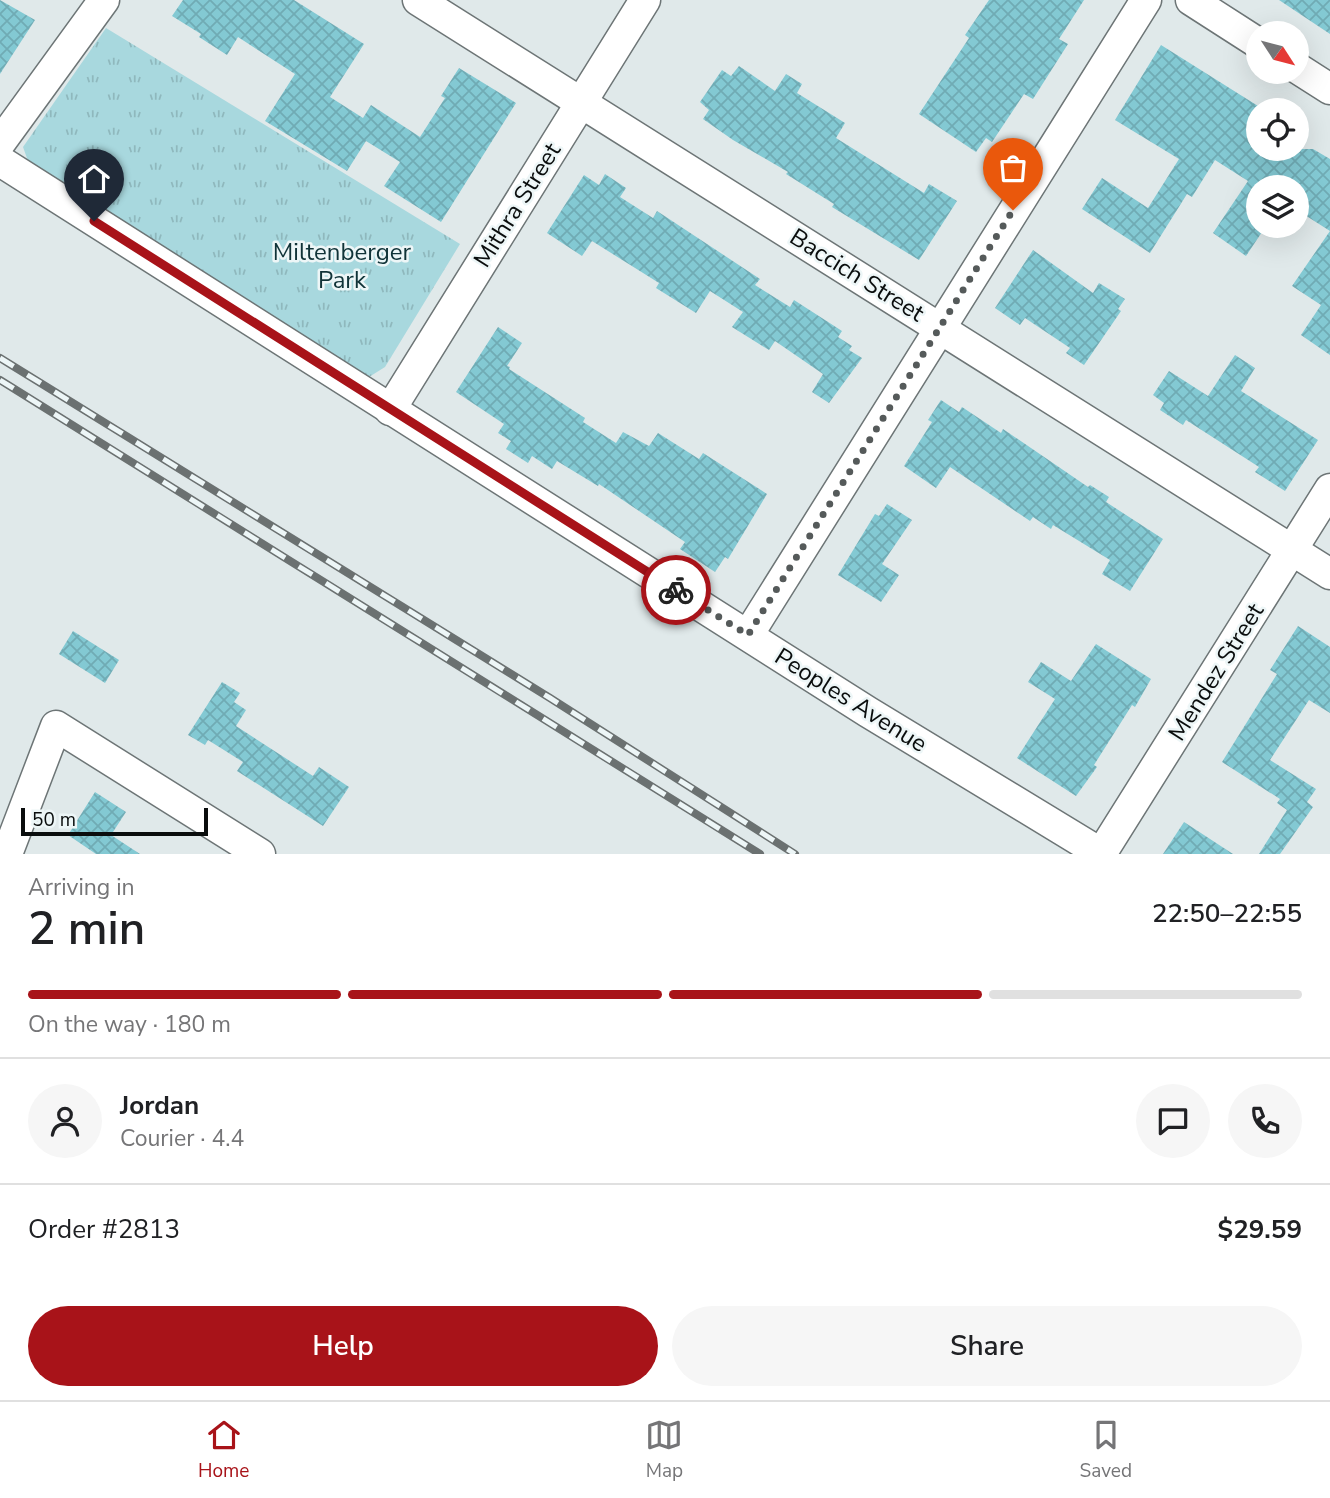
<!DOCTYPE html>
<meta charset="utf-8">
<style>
:root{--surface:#fff;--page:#f6f6f6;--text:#202124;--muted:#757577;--line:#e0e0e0;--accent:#a81319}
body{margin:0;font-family:"Nunito Sans",sans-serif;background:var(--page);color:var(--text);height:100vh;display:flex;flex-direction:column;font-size:26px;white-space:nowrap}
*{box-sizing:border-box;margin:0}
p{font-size:23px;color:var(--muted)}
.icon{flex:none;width:38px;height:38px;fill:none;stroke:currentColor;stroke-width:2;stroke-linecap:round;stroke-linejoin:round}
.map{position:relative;height:854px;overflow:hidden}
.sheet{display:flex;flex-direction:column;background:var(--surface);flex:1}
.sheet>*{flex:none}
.needle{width:46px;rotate:126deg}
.controls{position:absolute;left:1246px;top:21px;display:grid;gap:14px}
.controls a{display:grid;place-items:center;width:63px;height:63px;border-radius:50%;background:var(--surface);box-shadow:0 7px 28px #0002;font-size:35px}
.scale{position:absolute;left:21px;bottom:18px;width:187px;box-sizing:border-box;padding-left:7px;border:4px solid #0a0d0d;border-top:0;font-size:19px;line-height:24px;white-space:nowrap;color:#0a0d0d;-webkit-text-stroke:5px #edf6f7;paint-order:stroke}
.pin{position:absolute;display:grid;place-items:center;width:60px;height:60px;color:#fff;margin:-72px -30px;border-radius:50% 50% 50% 0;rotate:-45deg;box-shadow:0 0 7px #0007}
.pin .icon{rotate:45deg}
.courier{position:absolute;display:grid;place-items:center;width:70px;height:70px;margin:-35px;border:5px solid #a81319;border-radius:50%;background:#fff;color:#222;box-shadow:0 2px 9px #0007}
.head em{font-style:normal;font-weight:600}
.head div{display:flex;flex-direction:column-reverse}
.head{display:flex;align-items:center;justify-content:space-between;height:119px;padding:0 28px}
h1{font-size:46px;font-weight:600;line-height:52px}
.bar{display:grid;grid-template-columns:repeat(4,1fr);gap:10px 7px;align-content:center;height:84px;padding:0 28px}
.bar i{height:9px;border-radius:5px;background:var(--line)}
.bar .on{background:var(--accent)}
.bar p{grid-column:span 4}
.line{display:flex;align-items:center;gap:18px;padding:0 28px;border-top:2px solid var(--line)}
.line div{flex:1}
.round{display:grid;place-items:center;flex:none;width:74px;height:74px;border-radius:37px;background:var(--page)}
.cta{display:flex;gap:14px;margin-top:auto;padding:14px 28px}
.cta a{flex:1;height:80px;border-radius:42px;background:var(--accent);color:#fff;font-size:28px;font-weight:600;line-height:80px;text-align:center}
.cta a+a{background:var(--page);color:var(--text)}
.tab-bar{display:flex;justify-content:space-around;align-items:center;height:98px;border-top:2px solid var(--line);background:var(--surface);font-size:19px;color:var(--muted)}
.tab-bar a{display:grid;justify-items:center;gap:4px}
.tab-bar .on{color:var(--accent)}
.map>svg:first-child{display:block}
.park{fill:url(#park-tufts)}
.building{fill:url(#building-cross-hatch)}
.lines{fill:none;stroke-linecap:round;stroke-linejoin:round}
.minor-casing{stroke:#6d7576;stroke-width:33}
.minor{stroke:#fff;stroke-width:30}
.rail-casing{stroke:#6b7171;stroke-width:8}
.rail{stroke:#edf6f7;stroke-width:5;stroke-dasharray:16;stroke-linecap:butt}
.done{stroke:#555a5a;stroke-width:7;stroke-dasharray:0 12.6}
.route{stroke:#a81319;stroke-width:9}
.labels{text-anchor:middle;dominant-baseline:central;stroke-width:5;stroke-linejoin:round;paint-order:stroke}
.street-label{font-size:24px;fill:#0a0d0d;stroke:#edf6f7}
.park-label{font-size:24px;fill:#103338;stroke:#edf6f7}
</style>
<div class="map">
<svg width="1330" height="854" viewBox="0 0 1330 854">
<defs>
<pattern id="park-tufts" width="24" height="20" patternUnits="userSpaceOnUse" patternTransform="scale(1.75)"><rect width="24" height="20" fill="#a8d8de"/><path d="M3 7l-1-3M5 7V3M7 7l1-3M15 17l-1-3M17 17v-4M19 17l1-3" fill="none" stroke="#8fb8bd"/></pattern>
<pattern id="building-cross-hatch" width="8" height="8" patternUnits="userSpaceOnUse" patternTransform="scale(1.75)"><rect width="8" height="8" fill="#83c9d3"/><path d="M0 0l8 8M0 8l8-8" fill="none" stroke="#70abb4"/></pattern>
</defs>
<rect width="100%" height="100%" fill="#e0e9ea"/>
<!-- park -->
<polygon class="park" points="106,28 460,244 385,367 369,377 28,161 23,147"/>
<!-- building -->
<g class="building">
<polygon points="0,0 35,20 0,74"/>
<polygon points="183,0 294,0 364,44 330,97 363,118 371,105 420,137 445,98 441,96 459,68 516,103 441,222 384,186 400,162 366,141 347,171 265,121 295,74 238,37 227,55 199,37 201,34 172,16"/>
<polygon points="989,0 1084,0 1059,39 1068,44 1033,99 1024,94 992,142 986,138 976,152 919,114 969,38 965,35"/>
<polygon points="1279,0 1330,0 1330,34"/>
<polygon points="1161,45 1258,106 1258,149 1313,149 1330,159 1330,355 1301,335 1321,305 1292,286 1330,231 1297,210 1297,187 1258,187 1258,226 1266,226 1246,256 1213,233 1248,181 1215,160 1192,197 1187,194 1150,253 1082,209 1102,178 1148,208 1179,159 1115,120"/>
<polygon points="739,66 775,91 786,74 802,84 797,93 845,123 836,138 924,193 929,184 957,201 919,260 832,207 834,204 786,174 788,172 733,140 703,119 709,110 700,102 722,70 731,76"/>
<polygon points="605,174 626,188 620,197 653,218 657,211 760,279 755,285 790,307 794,300 842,331 838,337 852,346 849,350 862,358 829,403 812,392 823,374 775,341 769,350 732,327 743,312 710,291 696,313 656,288 659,283 592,241 582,256 547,233 584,175 599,185"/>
<polygon points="1033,250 1093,293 1099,283 1125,299 1118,309 1121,311 1084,365 1066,353 1070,348 1025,318 1020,325 995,308"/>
<polygon points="498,327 522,343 507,366 510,367 509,369 585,418 583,422 616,443 623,432 649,446 658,433 699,459 703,453 767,494 728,559 725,557 715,572 680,549 685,542 599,484 598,486 557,461 552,469 532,456 528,463 506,449 511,441 498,433 504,424 456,392"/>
<polygon points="1235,355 1255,368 1241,391 1318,440 1285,491 1255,472 1259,467 1186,420 1183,425 1160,410 1164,403 1153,395 1169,371 1208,396"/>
<polygon points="941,400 959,412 962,407 1001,433 1003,429 1088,487 1090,485 1109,497 1106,502 1163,539 1130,591 1102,574 1110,560 1053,525 1051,529 1033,517 1030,521 950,467 936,488 904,466 932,422 928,420"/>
<polygon points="887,504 912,520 882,564 899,575 881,602 838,575 875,514 879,516"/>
<polygon points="1298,626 1330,647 1330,713 1309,700 1270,760 1316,789 1307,802 1313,807 1280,854 1259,854 1287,810 1277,803 1280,799 1222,762 1277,674 1270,670"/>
<polygon points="73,631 119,660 105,683 59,654"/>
<polygon points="1096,644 1151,679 1135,707 1132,705 1094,765 1097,767 1076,796 1017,758 1055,699 1028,682 1041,662 1071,681"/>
<polygon points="222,682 240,693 234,702 246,710 236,726 313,776 319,767 349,787 323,826 237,771 243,762 208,740 205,745 188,735"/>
<polygon points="95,792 126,812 111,835 140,854 96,854 68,835"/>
<polygon points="1184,822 1233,854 1163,854"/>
</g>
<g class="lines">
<defs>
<g id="minor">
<polyline points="418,0 1330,574"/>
<polyline points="1191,0 1258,43"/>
<polyline points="1297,68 1330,89"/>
<polyline points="0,143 104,0"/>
<polyline points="0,161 868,712 1102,854"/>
<polyline points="390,410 645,0"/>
<polyline points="748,635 1146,0"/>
<polyline points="7,854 56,726 260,854"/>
<polyline points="1101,854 1330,489"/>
</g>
</defs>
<!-- minor casing -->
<use href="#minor" class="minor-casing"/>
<!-- minor -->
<use href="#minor" class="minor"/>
<defs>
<g id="rail">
<polyline points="0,358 550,698 795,854"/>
<polyline points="0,380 760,854"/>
</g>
</defs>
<!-- rail casing -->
<use href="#rail" class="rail-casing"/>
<!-- rail -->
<use href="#rail" class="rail"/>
</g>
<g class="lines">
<!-- done -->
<polyline class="done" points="676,590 748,635 1013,210"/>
<!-- route -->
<polyline class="route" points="94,221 676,590"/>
</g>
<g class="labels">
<!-- street labels -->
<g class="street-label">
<text transform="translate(517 205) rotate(-58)">Mithra Street</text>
<text transform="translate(857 275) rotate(32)">Baccich Street</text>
<text transform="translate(1216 672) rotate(-58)">Mendez Street</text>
<text transform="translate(851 700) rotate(32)">Peoples Avenue</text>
</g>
<!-- park labels -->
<g class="park-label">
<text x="342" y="252">Miltenberger<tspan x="342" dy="28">Park</tspan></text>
</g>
</g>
</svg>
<div class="controls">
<a><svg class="needle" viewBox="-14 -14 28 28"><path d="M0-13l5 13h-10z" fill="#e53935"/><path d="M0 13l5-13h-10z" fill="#757577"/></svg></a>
<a><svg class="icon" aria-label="locate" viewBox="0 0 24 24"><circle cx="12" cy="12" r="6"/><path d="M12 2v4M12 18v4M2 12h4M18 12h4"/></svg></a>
<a><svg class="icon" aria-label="layers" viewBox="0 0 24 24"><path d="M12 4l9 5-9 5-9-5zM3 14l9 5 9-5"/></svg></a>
</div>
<div class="scale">50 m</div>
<div class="pin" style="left:1013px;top:210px;background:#ea580c"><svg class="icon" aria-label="bag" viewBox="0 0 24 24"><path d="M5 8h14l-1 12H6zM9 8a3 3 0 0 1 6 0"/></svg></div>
<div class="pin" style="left:94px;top:221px;background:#1f2937"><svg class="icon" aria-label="home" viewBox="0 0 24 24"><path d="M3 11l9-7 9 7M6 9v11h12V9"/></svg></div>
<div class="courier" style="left:676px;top:590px"><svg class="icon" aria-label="bike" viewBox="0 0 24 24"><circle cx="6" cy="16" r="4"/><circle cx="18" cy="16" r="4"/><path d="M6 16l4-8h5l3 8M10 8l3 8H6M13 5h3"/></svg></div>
</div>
<section class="sheet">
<div class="head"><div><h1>2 min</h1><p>Arriving in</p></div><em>22:50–22:55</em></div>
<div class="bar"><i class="on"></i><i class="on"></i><i class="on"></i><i></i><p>On the way · 180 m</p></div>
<div class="line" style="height:126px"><a class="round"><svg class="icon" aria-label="person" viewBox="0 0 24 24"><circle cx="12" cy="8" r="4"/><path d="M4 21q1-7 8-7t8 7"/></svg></a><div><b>Jordan</b><p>Courier · 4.4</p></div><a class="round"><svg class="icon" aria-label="chat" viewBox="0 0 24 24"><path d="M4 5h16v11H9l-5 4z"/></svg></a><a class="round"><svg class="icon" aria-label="phone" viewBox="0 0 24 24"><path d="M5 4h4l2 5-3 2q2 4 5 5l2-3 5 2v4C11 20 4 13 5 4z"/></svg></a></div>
<div class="line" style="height:91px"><div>Order #2813</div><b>$29.59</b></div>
<div class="cta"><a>Help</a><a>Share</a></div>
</section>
<nav class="tab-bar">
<a class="on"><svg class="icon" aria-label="home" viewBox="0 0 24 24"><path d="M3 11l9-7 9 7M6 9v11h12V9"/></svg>Home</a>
<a><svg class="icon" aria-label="map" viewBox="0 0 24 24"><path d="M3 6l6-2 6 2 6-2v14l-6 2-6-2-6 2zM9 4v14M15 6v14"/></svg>Map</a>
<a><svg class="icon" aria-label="saved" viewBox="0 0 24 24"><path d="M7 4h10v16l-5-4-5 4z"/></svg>Saved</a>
</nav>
